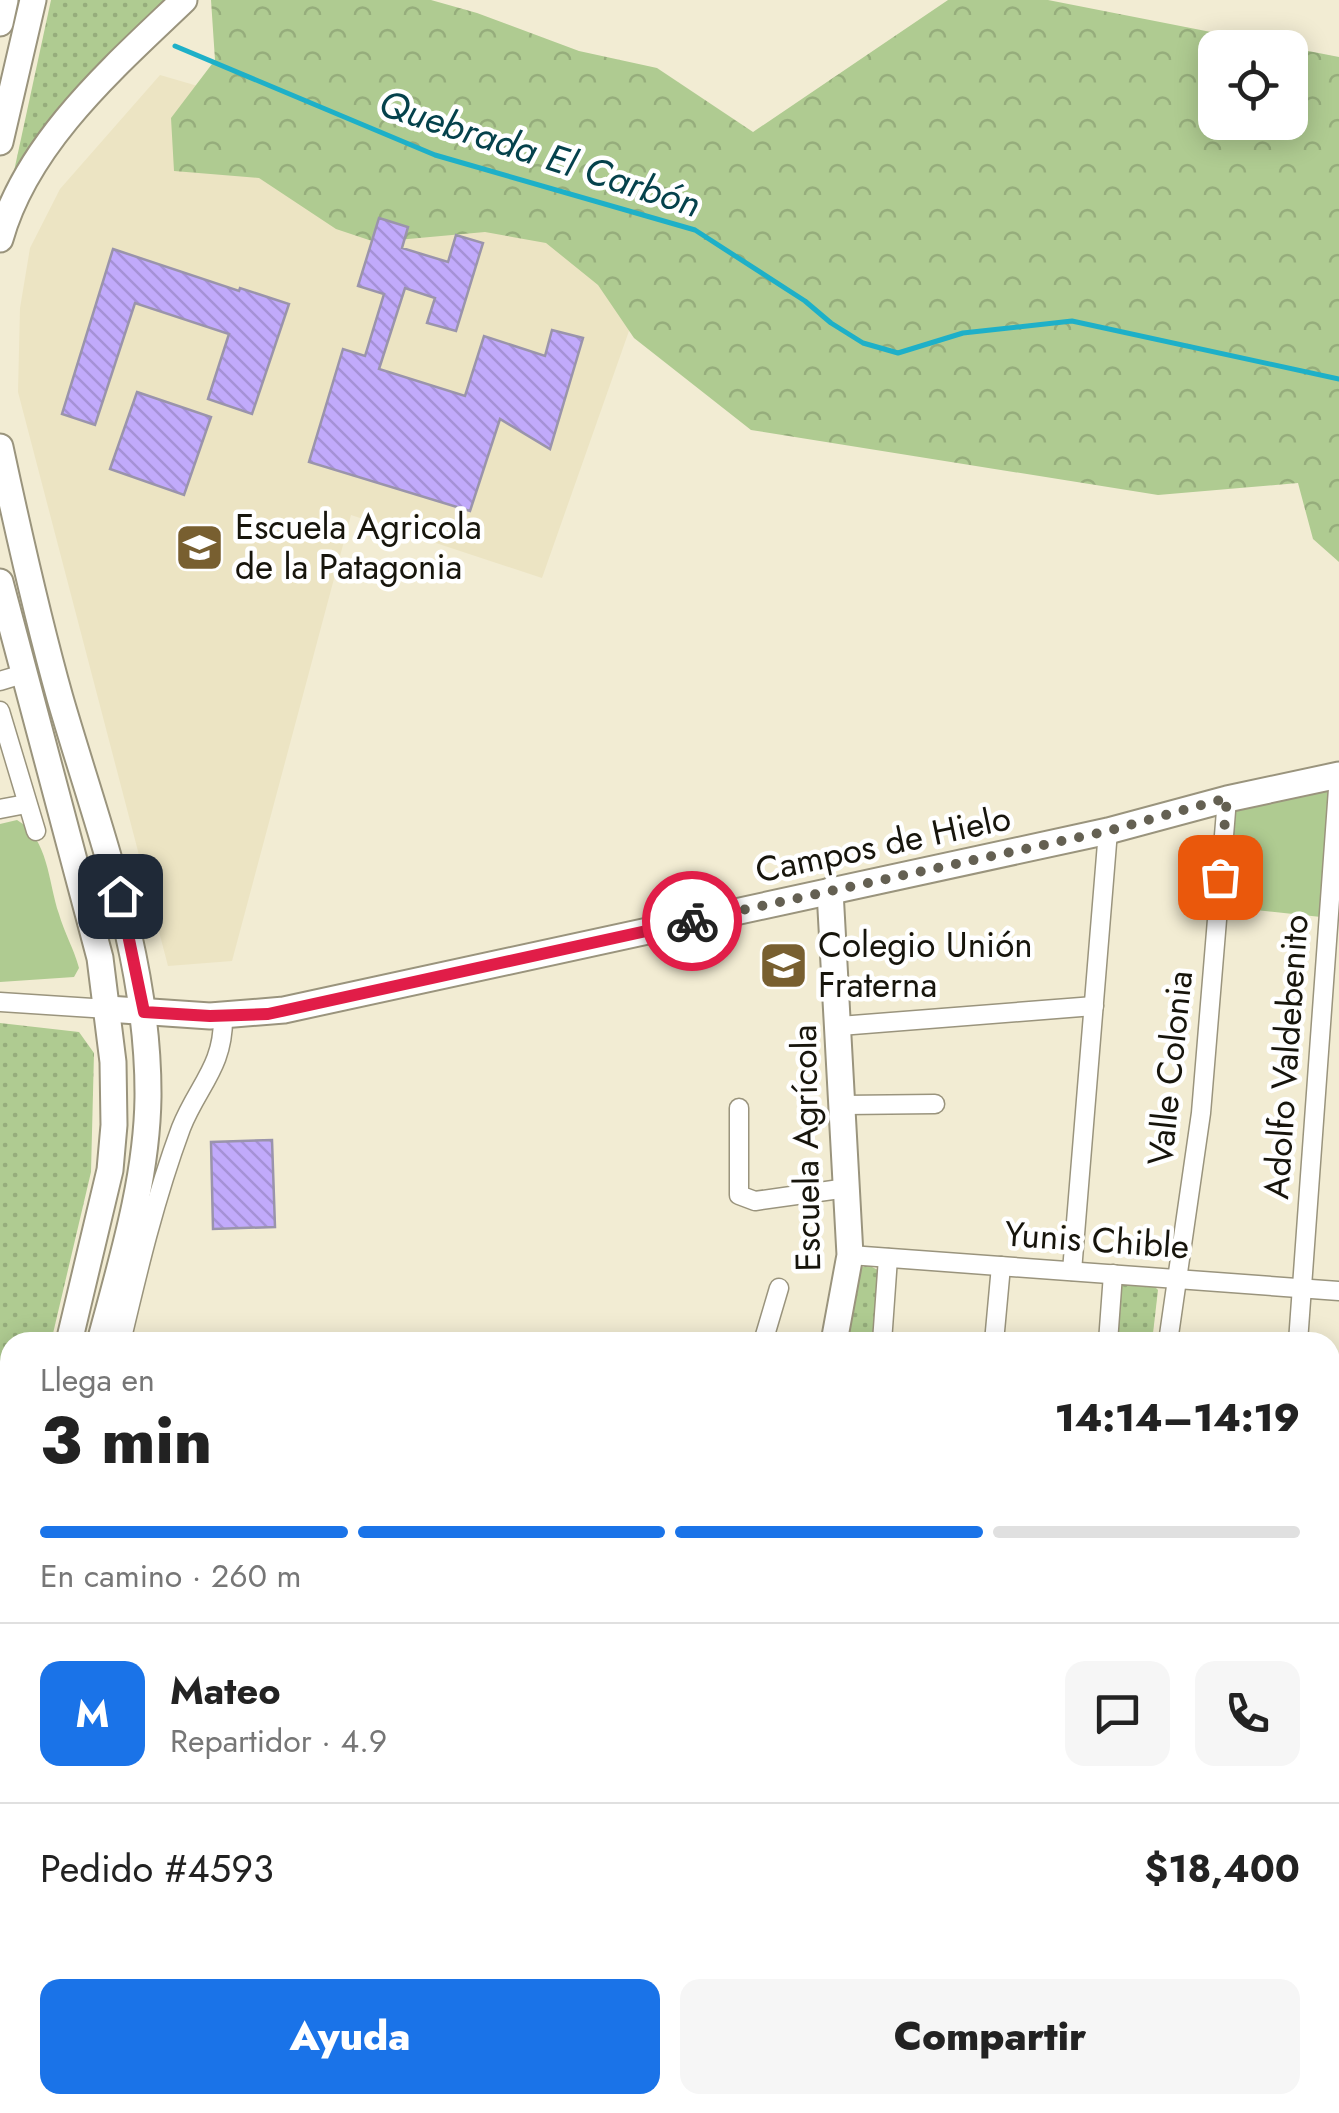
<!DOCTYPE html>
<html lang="es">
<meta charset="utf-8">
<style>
:root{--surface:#fff;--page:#f6f6f6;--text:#222;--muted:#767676;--line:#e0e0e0;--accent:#1a73e8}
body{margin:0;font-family:Jost,sans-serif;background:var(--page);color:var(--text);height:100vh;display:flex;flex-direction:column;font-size:38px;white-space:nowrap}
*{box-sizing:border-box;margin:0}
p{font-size:32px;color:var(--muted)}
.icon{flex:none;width:55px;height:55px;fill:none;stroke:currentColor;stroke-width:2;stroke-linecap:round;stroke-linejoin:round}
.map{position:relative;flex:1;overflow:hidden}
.panel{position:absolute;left:0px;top:1332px;width:1340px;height:782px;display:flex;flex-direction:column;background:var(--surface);border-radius:30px 30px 0 0;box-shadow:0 5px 25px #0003}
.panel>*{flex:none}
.fabs{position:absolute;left:1198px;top:30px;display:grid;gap:20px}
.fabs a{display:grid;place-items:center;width:110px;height:110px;border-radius:20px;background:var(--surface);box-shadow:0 5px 25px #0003;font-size:50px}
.pin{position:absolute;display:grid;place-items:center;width:85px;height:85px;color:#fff;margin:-42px;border-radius:20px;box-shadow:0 5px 15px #0006}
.courier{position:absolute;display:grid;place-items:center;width:100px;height:100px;margin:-50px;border:8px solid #e11d48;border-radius:50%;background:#fff;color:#222;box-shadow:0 2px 12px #0007}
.summary em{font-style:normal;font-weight:800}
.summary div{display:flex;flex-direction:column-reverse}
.summary{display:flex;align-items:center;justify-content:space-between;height:170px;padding:0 40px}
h1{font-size:65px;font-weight:800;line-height:75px}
.bar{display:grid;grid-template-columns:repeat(4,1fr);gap:15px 10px;align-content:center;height:120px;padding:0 40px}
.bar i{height:12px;border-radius:8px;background:var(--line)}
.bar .current{background:var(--accent)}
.bar p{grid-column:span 4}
.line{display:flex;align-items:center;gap:25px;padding:0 40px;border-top:2px solid var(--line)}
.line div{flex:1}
.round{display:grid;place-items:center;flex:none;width:105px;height:105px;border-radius:20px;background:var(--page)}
.button{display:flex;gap:20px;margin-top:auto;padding:20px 40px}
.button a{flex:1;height:115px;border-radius:20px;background:var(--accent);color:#fff;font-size:40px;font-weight:800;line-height:115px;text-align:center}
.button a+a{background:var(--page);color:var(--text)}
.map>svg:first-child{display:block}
.built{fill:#ece4c3}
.grass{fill:url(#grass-dots)}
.forest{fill:url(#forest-crowns);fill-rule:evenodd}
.park{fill:#afcb91}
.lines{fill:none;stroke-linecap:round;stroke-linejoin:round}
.stream{stroke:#1eb0c8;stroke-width:5}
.building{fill:url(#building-back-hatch);stroke:#9a94ab;stroke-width:2.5}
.street-casing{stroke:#9a947d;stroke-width:21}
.secondary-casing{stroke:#9a947d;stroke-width:29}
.street{stroke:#fff;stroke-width:18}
.secondary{stroke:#fff;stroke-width:25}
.done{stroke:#646052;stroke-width:10;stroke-dasharray:0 18}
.route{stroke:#e11d48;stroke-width:12}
.labels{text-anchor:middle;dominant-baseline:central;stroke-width:9;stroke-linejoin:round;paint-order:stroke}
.poi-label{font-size:35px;fill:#17150c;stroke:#fff;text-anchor:start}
.street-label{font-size:35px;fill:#17150c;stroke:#fff}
.water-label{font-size:38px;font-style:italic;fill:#05424c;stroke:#fff}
</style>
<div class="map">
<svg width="1339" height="2113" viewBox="0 0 1339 2113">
<defs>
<pattern id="grass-dots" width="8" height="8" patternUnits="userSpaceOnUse" patternTransform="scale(2.5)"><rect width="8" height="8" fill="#afcb91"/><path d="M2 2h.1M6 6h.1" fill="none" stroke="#96ad7c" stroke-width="1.8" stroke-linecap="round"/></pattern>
<pattern id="forest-crowns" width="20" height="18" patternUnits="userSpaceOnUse" patternTransform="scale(2.5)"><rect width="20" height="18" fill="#afcb91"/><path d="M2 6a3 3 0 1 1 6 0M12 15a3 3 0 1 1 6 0" fill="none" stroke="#96ad7c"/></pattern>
<pattern id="building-back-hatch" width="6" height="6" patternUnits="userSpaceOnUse" patternTransform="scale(2.5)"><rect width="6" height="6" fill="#c1aafb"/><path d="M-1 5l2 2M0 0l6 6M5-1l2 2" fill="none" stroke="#a591d6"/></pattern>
</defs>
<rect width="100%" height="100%" fill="#f2ecd3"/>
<!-- built -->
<polygon class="built" points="160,75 667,223 542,578 351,515 232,961 168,966 18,392 20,308 30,248 60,189"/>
<!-- grass -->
<g class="grass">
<polygon points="51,0 169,0 11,185"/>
<polygon points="0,1023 79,1032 94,1053 91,1172 51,1342 10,1342 10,1514 0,1556"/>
<polygon points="868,1265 878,1270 875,1342 844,1342 857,1269"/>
<polygon points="1120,1283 1153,1285 1158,1290 1152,1342 1112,1342"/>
</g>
<!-- forest -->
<path class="forest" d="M211,0H431L477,13L579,51L657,68L753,132L948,0H1048L1339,57V562L1313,539L1298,483L1158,495L751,430L634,338L598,285L546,243L485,232L375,242L336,229L259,178L174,171L171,118L215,60ZM1215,48H1290V122H1215Z"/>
<!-- park -->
<g class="park">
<polygon points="1332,783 1321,917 1227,907 1235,804"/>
<path d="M17,820C49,839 48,882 59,914C64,932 74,949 79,968L74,977L0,982V824Z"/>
</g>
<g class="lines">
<!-- stream -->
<polyline class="stream" points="175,46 435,155 695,230 805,301 831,323 863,343 898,353 963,333 1072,321 1339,379"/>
</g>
<!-- building -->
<g class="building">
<polygon points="379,218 408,227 402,248 448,262 456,235 483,243 456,331 427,323 435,298 405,288 379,369 465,396 484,336 545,356 552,330 583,338 550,449 500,419 470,511 309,462 343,349 365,356 384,294 358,286"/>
<polygon points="113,249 239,291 240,288 289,304 252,414 208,399 229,334 135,303 95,425 62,414"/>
<polygon points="137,392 211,417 184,495 110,469"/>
<polygon points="272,1140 275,1227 213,1229 211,1142"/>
</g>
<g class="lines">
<defs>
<g id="street">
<polyline points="0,681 23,674"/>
<polyline points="0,711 36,831"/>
<polyline points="0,809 26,804"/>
<polyline points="0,1002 108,1009"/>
<polyline points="840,1026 1094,1006"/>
<polyline points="844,1105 935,1104"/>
<polyline points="739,1108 739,1195 755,1201 847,1188"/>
<polyline points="850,1255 1339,1291"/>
<polyline points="1072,1271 1108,831"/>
<path d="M121,1342C138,1270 155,1198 181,1128C198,1085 224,1067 223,1016"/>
<polyline points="763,1342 779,1288"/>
<polyline points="882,1342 888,1258"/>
<polyline points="994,1342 1001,1266"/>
<polyline points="1108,1342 1113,1274"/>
<polyline points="1168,1342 1201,1113 1227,799"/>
<polyline points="1298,1342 1339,775"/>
<polyline points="1330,1453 1339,1453"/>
<polyline points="1330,1584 1339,1584"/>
<polyline points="1330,1768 1339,1729"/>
<polyline points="0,1869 10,1828"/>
<polyline points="1330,2009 1339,2010"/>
<polyline points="1330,2037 1339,2039"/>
<polyline points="0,2073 10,2075"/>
<polyline points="174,2105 215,2113"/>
<polyline points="353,2113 355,2105"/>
<polyline points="482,2113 483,2105"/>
<polyline points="645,2113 647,2105"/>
<polyline points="1014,2113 1016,2105"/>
<polyline points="1125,2113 1127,2105"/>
<polyline points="1247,2113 1249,2105"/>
</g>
<g id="secondary">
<polyline points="0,23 5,0"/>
<polyline points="0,142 33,0"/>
<path d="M0,239C27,142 114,67 184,0"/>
<path d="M0,447C18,531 37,616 60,698C98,829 149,958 148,1097C147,1180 121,1263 100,1342"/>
<polyline points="0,582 100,958 113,1062 114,1125 110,1170 69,1342"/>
<polyline points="830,891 850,1255 834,1342"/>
<polyline points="108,1009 210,1016 284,1010 1108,831 1227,799 1339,775"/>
<polyline points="0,1637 10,1594"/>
<polyline points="0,1759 10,1717"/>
<polyline points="0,1781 10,1784"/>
</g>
</defs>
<!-- street casing -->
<use href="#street" class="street-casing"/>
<!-- secondary casing -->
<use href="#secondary" class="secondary-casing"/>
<!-- street -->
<use href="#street" class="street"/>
<!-- secondary -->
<use href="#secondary" class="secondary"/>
</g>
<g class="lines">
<!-- done -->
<polyline class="done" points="692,921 1108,831 1227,798 1220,877"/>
<!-- route -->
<polyline class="route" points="120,896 144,1012 210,1016 268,1014 692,921"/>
</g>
<!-- icons -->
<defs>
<symbol id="school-square" viewBox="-11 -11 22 22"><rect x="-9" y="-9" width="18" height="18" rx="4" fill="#785f30" stroke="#fff"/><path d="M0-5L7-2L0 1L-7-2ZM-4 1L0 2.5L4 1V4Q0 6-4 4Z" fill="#fff"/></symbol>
</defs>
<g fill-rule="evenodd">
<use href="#school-square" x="172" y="520" width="55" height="55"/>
<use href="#school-square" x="756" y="938" width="55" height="55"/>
</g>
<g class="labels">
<!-- poi labels -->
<g class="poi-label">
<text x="235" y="527">Escuela Agricola<tspan x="235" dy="40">de la Patagonia</tspan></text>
<text x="818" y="945">Colegio Unión<tspan x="818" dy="40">Fraterna</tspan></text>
</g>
<!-- street labels -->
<g class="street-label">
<text transform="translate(883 844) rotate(-12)">Campos de Hielo</text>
<text transform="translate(1286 1057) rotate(-86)">Adolfo Valdebenito</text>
<text transform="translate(1170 1068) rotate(-84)">Valle Colonia</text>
<text transform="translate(806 1148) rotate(-91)">Escuela Agrícola</text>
<text transform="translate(1097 1240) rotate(4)">Yunis Chible</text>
</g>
<!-- water labels -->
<g class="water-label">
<text transform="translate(540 153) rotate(18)">Quebrada El Carbón</text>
</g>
</g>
</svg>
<div class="fabs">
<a><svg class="icon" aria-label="locate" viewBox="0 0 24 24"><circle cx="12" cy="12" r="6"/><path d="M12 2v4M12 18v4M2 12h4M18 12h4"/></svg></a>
</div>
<div class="pin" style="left:1220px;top:877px;background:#ea580c"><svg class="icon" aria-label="bag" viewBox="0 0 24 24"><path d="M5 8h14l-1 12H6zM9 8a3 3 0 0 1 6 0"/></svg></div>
<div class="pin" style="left:120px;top:896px;background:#1f2937"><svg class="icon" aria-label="home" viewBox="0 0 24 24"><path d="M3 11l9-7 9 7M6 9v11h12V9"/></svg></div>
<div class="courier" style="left:692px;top:921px"><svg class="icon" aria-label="bike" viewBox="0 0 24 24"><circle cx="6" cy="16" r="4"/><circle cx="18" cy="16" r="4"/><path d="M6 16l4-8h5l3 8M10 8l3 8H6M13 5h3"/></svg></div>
<section class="panel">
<div class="summary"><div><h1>3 min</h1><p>Llega en</p></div><em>14:14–14:19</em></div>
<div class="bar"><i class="current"></i><i class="current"></i><i class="current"></i><i></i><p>En camino · 260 m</p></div>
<div class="line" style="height:180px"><b class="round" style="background:var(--accent);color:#fff">M</b><div><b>Mateo</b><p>Repartidor · 4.9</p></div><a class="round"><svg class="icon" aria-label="chat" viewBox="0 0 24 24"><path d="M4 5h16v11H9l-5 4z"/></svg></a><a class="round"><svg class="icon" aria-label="phone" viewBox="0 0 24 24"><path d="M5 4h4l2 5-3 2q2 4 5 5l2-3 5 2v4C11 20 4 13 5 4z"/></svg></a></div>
<div class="line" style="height:130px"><div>Pedido #4593</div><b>$18,400</b></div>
<div class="button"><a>Ayuda</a><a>Compartir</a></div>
</section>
</div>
